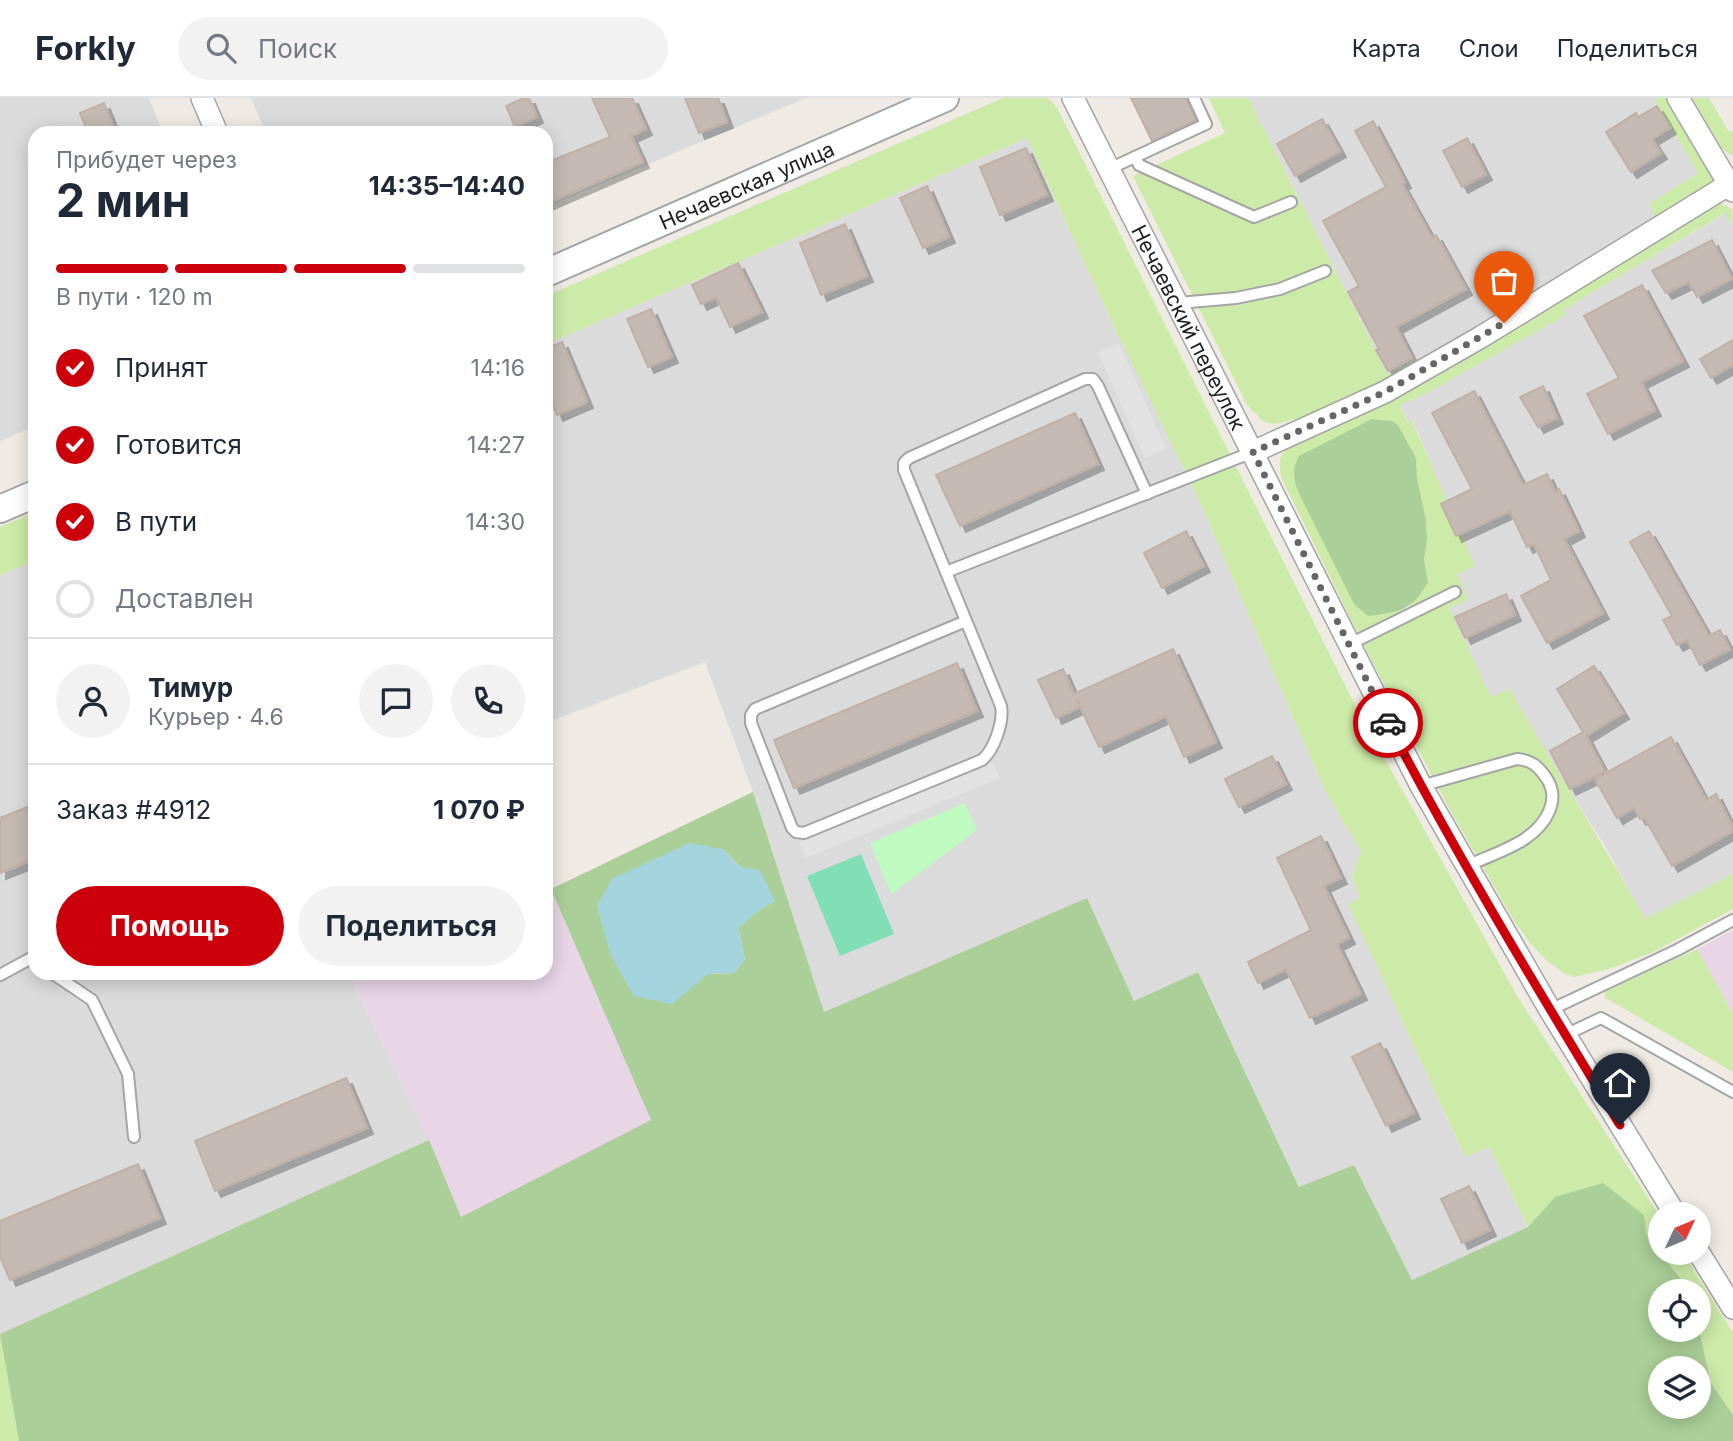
<!DOCTYPE html>
<html lang="ru">
<meta charset="utf-8">
<style>
:root{--surface:#fff;--page:#f2f2f3;--text:#1f2937;--muted:#747a83;--line:#e0e1e3;--accent:#cb000a}
body{margin:0;font-family:Inter,sans-serif;background:var(--page);color:var(--text);height:100vh;display:flex;flex-direction:column;font-size:26px;white-space:nowrap}
*{box-sizing:border-box;margin:0}
p{font-size:23px;color:var(--muted)}
.icon{flex:none;width:38px;height:38px;fill:none;stroke:currentColor;stroke-width:2;stroke-linecap:round;stroke-linejoin:round}
.map{position:relative;flex:1;overflow:hidden}
.sheet{position:absolute;left:28px;top:28px;width:525px;height:854px;display:flex;flex-direction:column;background:var(--surface);border-radius:21px;box-shadow:0 4px 18px #0003}
.sheet>*{flex:none}
.needle{width:46px;rotate:46deg}
.buttons{position:absolute;left:1648px;top:1104px;display:grid;gap:14px}
.buttons a{display:grid;place-items:center;width:63px;height:63px;border-radius:50%;background:var(--surface);box-shadow:0 4px 18px #0003;font-size:35px}
.pin{position:absolute;display:grid;place-items:center;width:60px;height:60px;color:#fff;margin:-72px -30px;border-radius:50% 50% 50% 0;rotate:-45deg;box-shadow:0 0 7px #0007}
.pin .icon{rotate:45deg}
.courier{position:absolute;display:grid;place-items:center;width:70px;height:70px;margin:-35px;border:5px solid #cb000a;border-radius:50%;background:#fff;color:#222;box-shadow:0 2px 9px #0007}
.head em{font-style:normal;font-weight:700}
.head div{display:flex;flex-direction:column-reverse}
.head{display:flex;align-items:center;justify-content:space-between;height:119px;padding:0 28px}
h1{font-size:46px;font-weight:700;line-height:52px}
.bar{display:grid;grid-template-columns:repeat(4,1fr);gap:10px 7px;align-content:center;height:84px;padding:0 28px}
.bar i{height:9px;border-radius:5px;background:var(--line)}
.bar .on{background:var(--accent)}
.bar p{grid-column:span 4}
.line{display:flex;align-items:center;gap:18px;padding:0 28px;border-top:2px solid var(--line)}
.line div{flex:1}
.round{display:grid;place-items:center;flex:none;width:74px;height:74px;border-radius:37px;background:var(--page)}
ol{padding:0 28px;list-style:none}
li{display:flex;align-items:center;gap:21px;height:77px}
li p{margin-inline-start:auto}
li .icon{padding:7px;border-radius:50%;background:var(--accent);color:#fff;stroke-width:4}
li:last-child{color:var(--muted)}
li i{width:38px;height:38px;border:4px solid var(--line);border-radius:50%}
.action{display:flex;gap:14px;margin-top:auto;padding:14px 28px}
.action a{flex:1;height:80px;border-radius:42px;background:var(--accent);color:#fff;font-size:28px;font-weight:700;line-height:80px;text-align:center}
.action a+a{background:var(--page);color:var(--text)}
header{display:flex;align-items:center;gap:42px;box-sizing:border-box;height:98px;padding:0 35px;background:var(--surface);border-bottom:2px solid var(--line)}
header strong{font-size:33px}
nav{display:flex;gap:38px;margin-inline-start:auto;font-size:24px}
.search{width:490px;height:63px;background:var(--page);display:flex;align-items:center;gap:18px;box-sizing:border-box;padding:0 24px;border-radius:38px;color:var(--muted);font-size:26px}
.map>svg:first-child{display:block}
.residential{fill:#dcdbdb}
.industrial{fill:#e8d5e6}
.grass{fill:#cceaa8;fill-rule:evenodd}
.forest{fill:#abcf98;fill-rule:evenodd}
.park{fill:#bffac1}
.pitch{fill:#80dfb6}
.parking{fill:#e2e2e2}
.water{fill:#a3d3dd}
.building{fill:#c4bab3;stroke:#c1b0a6;stroke-width:2;filter:url(#shadow)}
.lines{fill:none;stroke-linecap:round;stroke-linejoin:round}
.service-casing{stroke:#a5a5a5;stroke-width:14}
.minor-casing{stroke:#a5a5a5;stroke-width:24}
.tertiary-casing{stroke:#a5a5a5;stroke-width:30}
.service{stroke:#fff;stroke-width:10}
.minor{stroke:#fff;stroke-width:21}
.tertiary{stroke:#fff;stroke-width:26}
.done{stroke:#676563;stroke-width:7;stroke-dasharray:0 12.6}
.route{stroke:#cb000a;stroke-width:9}
.labels{text-anchor:middle;dominant-baseline:central;stroke-width:5;stroke-linejoin:round;paint-order:stroke}
.street-label{font-size:21px;fill:#1e1e1e;stroke:#fff}
</style>
<header>
<strong>Forkly</strong>
<div class="search"><svg class="icon" aria-label="search" viewBox="0 0 24 24"><circle cx="10" cy="10" r="6"/><path d="M15 15l6 6"/></svg>Поиск</div>
<nav><a>Карта</a><a>Слои</a><a>Поделиться</a></nav>
</header>
<div class="map">
<svg width="1733" height="1343" viewBox="0 0 1733 1343">
<defs>
<filter id="shadow"><feDropShadow dx="6" dy="6" stdDeviation="0" flood-color="#0004"/></filter>
</defs>
<rect width="100%" height="100%" fill="#efeae3"/>
<!-- residential -->
<g class="residential">
<polygon points="0,0 149,0 163,35 35,35 35,328 0,343"/>
<polygon points="251,0 806,0 546,109 546,35 266,35"/>
<polygon points="1248,0 1654,0 1698,75 1649,106 1655,118 1461,238 1388,277"/>
<polygon points="1027,40 1114,229 1197,398 1325,693 1361,753 1352,780 1361,800 1349,806 1447,1021 1465,1059 1489,1049 1528,1129 1412,1182 1354,1067 1300,1090 1198,874 1134,903 1087,801 824,914 753,694 705,564 546,625 546,246"/>
<polygon points="1726,115 1733,128 1733,776 1645,822 1604,746 1552,666 1510,591 1491,600 1449,510 1457,476 1474,468 1460,436 1456,438 1441,405 1446,402 1413,323 1408,324 1400,307 1429,294 1565,217 1563,212"/>
<polygon points="35,463 35,875 360,875 350,879 429,1042 0,1236 0,477"/>
</g>
<!-- industrial -->
<g class="industrial">
<polygon points="551,791 652,1022 460,1120 429,1042 350,879 360,875 546,875 546,793"/>
<polygon points="1733,832 1733,916 1697,851"/>
</g>
<!-- grass -->
<g class="grass">
<polygon points="1003,0 1048,0 1057,10 1356,609 1517,898 1661,1120 1661,1155 1646,1136 1555,1099 1528,1129 1489,1049 1465,1059 1348,806 1361,800 1352,780 1361,753 1325,693 1197,398 1114,229 1027,40 546,246 546,198"/>
<polygon points="1209,0 1248,0 1388,277 1461,238 1655,118 1649,106 1698,75 1654,0 1668,0 1714,80 1710,89 1390,282 1309,317 1288,323 1274,326 1264,324 1247,307 1133,78 1225,35"/>
<polygon points="1692,0 1709,0 1729,34 1733,32 1733,58 1722,51"/>
<path d="M1716,106H1722L1732,111L1733,128L1725,115L1563,212L1566,217L1429,294L1400,307L1407,324L1412,323L1447,403L1441,406L1456,438L1461,436L1475,468L1457,476L1468,502L1449,510L1491,599L1510,591C1553,669 1602,743 1645,821L1733,776V811L1653,854L1609,871L1574,879L1565,876L1546,862L1530,845L1513,821L1450,712L1363,546L1282,381C1278,364 1278,356 1293,345L1435,278ZM1381,321L1398,327L1416,360L1417,380L1426,422L1427,442L1424,461L1428,484L1408,510L1368,518Z"/>
<polygon points="35,414 35,463 0,477 0,429"/>
<polygon points="1697,851 1733,916 1733,974 1604,899 1606,893"/>
<polygon points="1661,1155 1683,1155 1733,1235 1733,1317 1711,1285 1699,1232 1699,1194 1690,1193"/>
<polygon points="0,1235 0,1236 19,1343 0,1343"/>
</g>
<!-- forest -->
<g class="forest">
<path d="M1372,321L1392,323L1398,327L1416,360L1417,380L1426,422L1427,442L1424,461L1428,484C1412,513 1399,514 1368,518L1354,506L1297,391C1293,377 1293,370 1299,358Z"/>
<path d="M753,694L824,914L1087,800L1134,903L1198,874L1299,1089L1354,1067L1412,1182L1528,1129L1555,1099L1603,1085L1644,1117L1646,1136L1690,1193L1661,1194V1232H1699L1711,1285L1733,1317V1343H19L0,1236L429,1042L461,1119L651,1022L551,791ZM722,751L775,803L756,814L738,830L745,861L734,875L708,876ZM1661,1270H1699V1309H1661Z"/>
</g>
<!-- park -->
<polygon class="park" points="965,705 977,732 891,796 870,745"/>
<!-- pitch -->
<polygon class="pitch" points="861,756 894,836 840,858 807,778"/>
<!-- parking -->
<g class="parking">
<polygon points="1119,246 1166,350 1145,360 1098,255"/>
<polygon points="993,664 1000,680 806,760 799,744"/>
</g>
<!-- water -->
<polygon class="water" points="689,745 722,751 740,769 760,772 775,803 756,814 738,830 745,861 734,875 708,876 672,906 634,898 611,858 597,808 612,781"/>
<!-- building -->
<g class="building">
<polygon points="524,0 529,0 537,19 515,29 506,8"/>
<polygon points="592,0 632,0 646,31 631,38 643,64 546,106 546,65 610,39"/>
<polygon points="685,0 718,0 727,24 699,35"/>
<polygon points="1131,0 1186,0 1196,22 1152,43"/>
<polygon points="104,5 116,35 88,35 80,15"/>
<polygon points="1657,8 1670,30 1652,41 1661,55 1631,74 1606,34 1636,15 1638,19"/>
<polygon points="1322,21 1340,53 1295,78 1277,46"/>
<polygon points="1373,23 1405,84 1402,86 1432,140 1436,137 1466,191 1396,229 1412,260 1388,273 1376,252 1379,251 1348,194 1359,188 1323,123 1386,89 1355,33"/>
<polygon points="1467,40 1486,76 1462,89 1443,53"/>
<polygon points="1026,50 1047,97 1000,117 980,69"/>
<polygon points="927,88 949,139 923,150 900,100"/>
<polygon points="845,126 867,178 821,197 800,145"/>
<polygon points="1712,142 1732,181 1697,199 1689,184 1666,195 1652,173"/>
<polygon points="738,165 762,214 730,229 716,199 701,206 692,187"/>
<polygon points="1642,187 1683,263 1641,284 1655,312 1608,336 1587,296 1619,280 1584,218"/>
<polygon points="651,211 672,259 648,269 627,221"/>
<polygon points="1733,242 1733,267 1711,280 1700,261"/>
<polygon points="562,244 587,304 557,317 546,290 546,251"/>
<polygon points="1543,288 1557,320 1538,329 1520,299"/>
<polygon points="1474,293 1523,387 1547,376 1555,394 1559,391 1579,433 1564,441 1603,515 1547,545 1521,498 1551,482 1534,446 1527,449 1510,413 1456,438 1441,406 1472,391 1432,315"/>
<polygon points="1075,315 1098,366 960,428 936,377"/>
<polygon points="1186,433 1204,468 1162,490 1144,455"/>
<polygon points="1649,433 1709,538 1720,532 1730,551 1700,567 1687,542 1677,547 1663,522 1672,518 1630,444"/>
<polygon points="1506,496 1515,517 1465,540 1455,519"/>
<polygon points="1173,551 1216,644 1184,659 1166,618 1099,649 1077,602 1080,609 1056,620 1038,582 1063,571 1074,596"/>
<polygon points="957,565 977,613 794,690 774,642"/>
<polygon points="1594,568 1623,615 1586,638 1605,674 1570,691 1550,653 1583,634 1557,591"/>
<polygon points="1671,639 1706,702 1716,696 1733,730 1733,733 1672,768 1644,719 1640,721 1634,710 1617,720 1595,681"/>
<polygon points="1272,658 1286,686 1239,709 1225,681"/>
<polygon points="35,706 35,761 0,775 0,720"/>
<polygon points="1321,738 1341,780 1324,788 1349,840 1337,846 1361,896 1310,920 1286,871 1258,885 1248,864 1311,832 1277,760"/>
<polygon points="1380,945 1414,1015 1386,1028 1352,959"/>
<polygon points="346,980 367,1030 215,1093 195,1043"/>
<polygon points="138,1066 160,1120 10,1182 0,1159 0,1123"/>
<polygon points="1469,1088 1490,1132 1462,1145 1441,1101"/>
</g>
<g class="lines">
<defs>
<g id="service">
<polyline points="1135,59 1139,67 1254,119 1291,104"/>
<polyline points="1109,71 1206,26 1194,0"/>
<polyline points="1178,205 1236,200 1280,191 1325,173"/>
<polyline points="946,474 904,372 904,365 909,360 1085,281 1093,281 1098,288 1147,396"/>
<path d="M966,523L755,611L751,617V625L792,730L796,734L804,735L982,662C994,652 1004,624 1001,608L946,474L1253,354"/>
<polyline points="1348,547 1455,494"/>
<path d="M1421,688L1517,661C1532,662 1539,669 1547,681C1561,703 1545,727 1526,740C1511,751 1484,760 1467,768"/>
<polyline points="52,875 92,902 128,976 134,1039"/>
<polyline points="0,877 35,858"/>
<polyline points="1550,912 1677,852 1733,822"/>
<polyline points="1565,937 1601,920 1733,994"/>
</g>
<g id="minor">
<polyline points="202,0 217,35"/>
<path id="s1" d="M1073,0L1421,688L1550,912L1675,1116"/>
<polyline points="1678,0 1733,93"/>
<polyline points="1253,354 1385,294 1481,239 1733,84"/>
<polyline points="1699,1155 1733,1210"/>
</g>
<g id="tertiary">
<path id="s2" d="M546,175L945,0"/>
<polyline points="0,411 35,396"/>
</g>
</defs>
<!-- service casing -->
<use href="#service" class="service-casing"/>
<!-- minor casing -->
<use href="#minor" class="minor-casing"/>
<!-- tertiary casing -->
<use href="#tertiary" class="tertiary-casing"/>
<!-- service -->
<use href="#service" class="service"/>
<!-- minor -->
<use href="#minor" class="minor"/>
<!-- tertiary -->
<use href="#tertiary" class="tertiary"/>
</g>
<g class="lines">
<!-- done -->
<polyline class="done" points="1388,625 1253,354 1385,294 1504,225"/>
<!-- route -->
<path class="route" d="M1388,625C1459,762 1540,895 1620,1027"/>
</g>
<g class="labels">
<!-- street labels -->
<g class="street-label">
<text stroke="none"><textPath href="#s2" startOffset="219">Нечаевская улица</textPath></text>
<text stroke="none"><textPath href="#s1" startOffset="257">Нечаевский переулок</textPath></text>
</g>
</g>
</svg>
<div class="buttons">
<a><svg class="needle" viewBox="-14 -14 28 28"><path d="M0-13l5 13h-10z" fill="#e53935"/><path d="M0 13l5-13h-10z" fill="#747a83"/></svg></a>
<a><svg class="icon" aria-label="locate" viewBox="0 0 24 24"><circle cx="12" cy="12" r="6"/><path d="M12 2v4M12 18v4M2 12h4M18 12h4"/></svg></a>
<a><svg class="icon" aria-label="layers" viewBox="0 0 24 24"><path d="M12 4l9 5-9 5-9-5zM3 14l9 5 9-5"/></svg></a>
</div>
<div class="pin" style="left:1504px;top:225px;background:#ea580c"><svg class="icon" aria-label="bag" viewBox="0 0 24 24"><path d="M5 8h14l-1 12H6zM9 8a3 3 0 0 1 6 0"/></svg></div>
<div class="pin" style="left:1620px;top:1027px;background:#1f2937"><svg class="icon" aria-label="home" viewBox="0 0 24 24"><path d="M3 11l9-7 9 7M6 9v11h12V9"/></svg></div>
<div class="courier" style="left:1388px;top:625px"><svg class="icon" aria-label="car" viewBox="0 0 24 24"><path d="M5 17H2v-5l4-1 3-4h7l3 4 3 1v5h-3M9 17h6M6 11h13"/><circle cx="7" cy="17" r="2"/><circle cx="17" cy="17" r="2"/></svg></div>
<section class="sheet">
<div class="head"><div><h1>2 мин</h1><p>Прибудет через</p></div><em>14:35–14:40</em></div>
<div class="bar"><i class="on"></i><i class="on"></i><i class="on"></i><i></i><p>В пути · 120 m</p></div>
<ol>
<li><svg class="icon" aria-label="check" viewBox="0 0 24 24"><path d="M5 12l5 5 9-10"/></svg>Принят<p>14:16</p></li>
<li><svg class="icon" aria-label="check" viewBox="0 0 24 24"><path d="M5 12l5 5 9-10"/></svg>Готовится<p>14:27</p></li>
<li><svg class="icon" aria-label="check" viewBox="0 0 24 24"><path d="M5 12l5 5 9-10"/></svg>В пути<p>14:30</p></li>
<li><i></i>Доставлен</li>
</ol>
<div class="line" style="height:126px"><a class="round"><svg class="icon" aria-label="person" viewBox="0 0 24 24"><circle cx="12" cy="8" r="4"/><path d="M4 21q1-7 8-7t8 7"/></svg></a><div><b>Тимур</b><p>Курьер · 4.6</p></div><a class="round"><svg class="icon" aria-label="chat" viewBox="0 0 24 24"><path d="M4 5h16v11H9l-5 4z"/></svg></a><a class="round"><svg class="icon" aria-label="phone" viewBox="0 0 24 24"><path d="M5 4h4l2 5-3 2q2 4 5 5l2-3 5 2v4C11 20 4 13 5 4z"/></svg></a></div>
<div class="line" style="height:91px"><div>Заказ #4912</div><b>1 070 ₽</b></div>
<div class="action"><a>Помощь</a><a>Поделиться</a></div>
</section>
</div>
